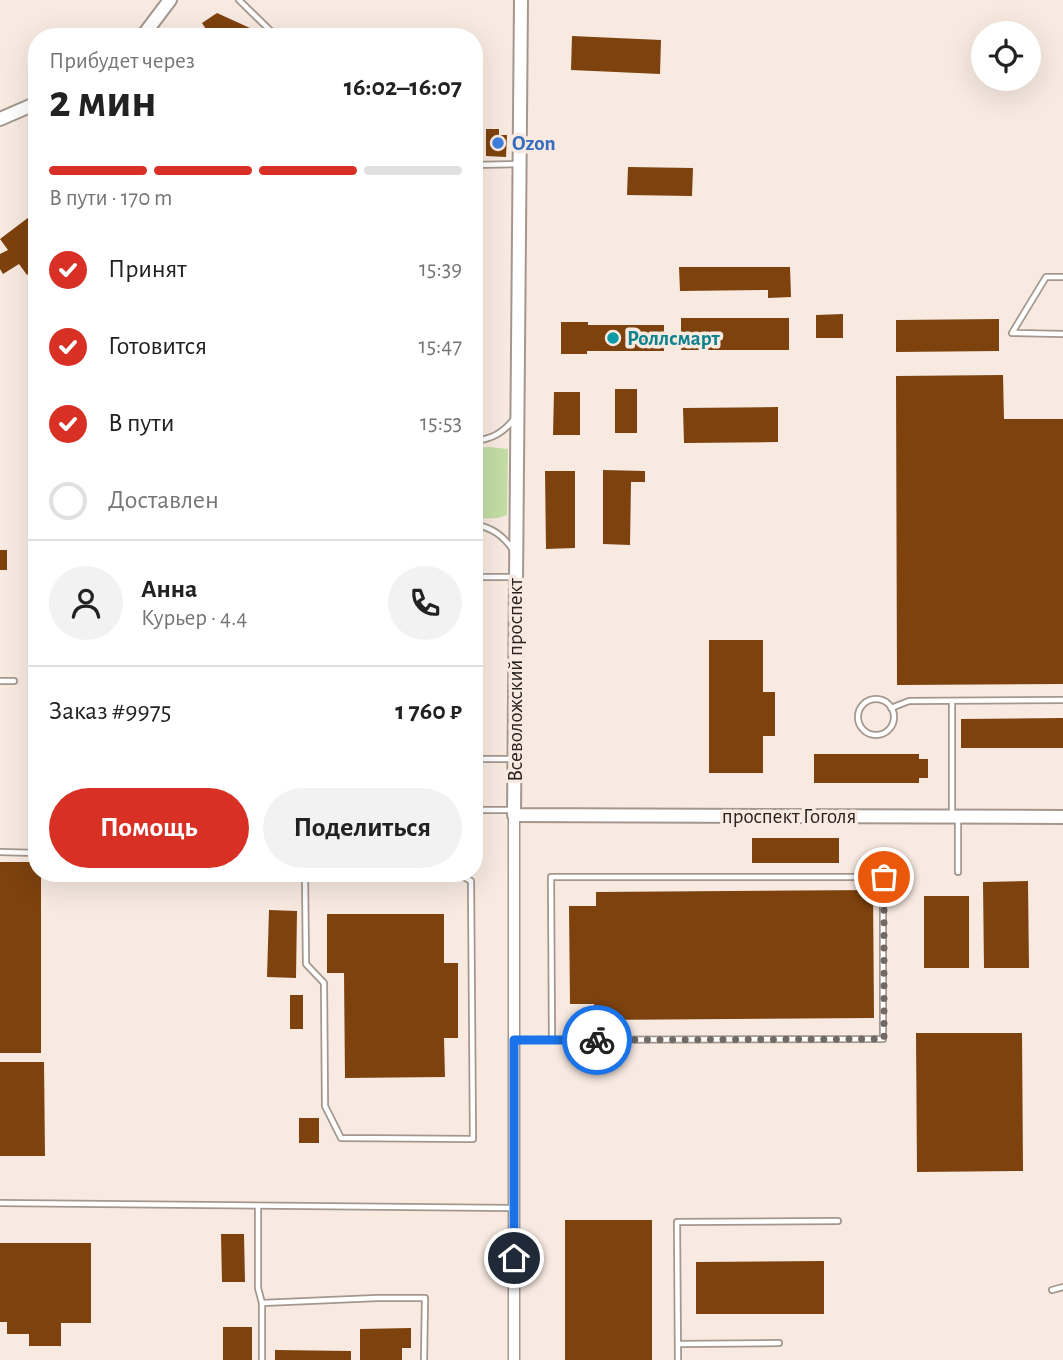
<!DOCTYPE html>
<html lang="ru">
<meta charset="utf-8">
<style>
:root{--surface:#fff;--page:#f2f2f2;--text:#222;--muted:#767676;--line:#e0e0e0;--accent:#d93025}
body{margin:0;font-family:"Alegreya Sans",sans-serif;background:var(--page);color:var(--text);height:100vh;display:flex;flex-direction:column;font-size:26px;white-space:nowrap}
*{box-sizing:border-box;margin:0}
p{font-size:23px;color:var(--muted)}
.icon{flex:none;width:38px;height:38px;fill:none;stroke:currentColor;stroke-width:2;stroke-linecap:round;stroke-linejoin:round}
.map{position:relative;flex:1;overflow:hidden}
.panel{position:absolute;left:28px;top:28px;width:455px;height:854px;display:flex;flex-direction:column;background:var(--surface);border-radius:28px;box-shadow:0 7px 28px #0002}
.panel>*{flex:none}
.controls{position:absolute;left:971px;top:21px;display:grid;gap:14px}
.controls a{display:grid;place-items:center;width:70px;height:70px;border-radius:50%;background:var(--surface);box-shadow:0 7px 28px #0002;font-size:35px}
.pin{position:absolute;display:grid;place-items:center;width:60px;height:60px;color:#fff;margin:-30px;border:4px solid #fff;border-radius:50%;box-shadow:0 2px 7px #0007}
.courier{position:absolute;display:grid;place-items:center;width:70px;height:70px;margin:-35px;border:5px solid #1a73e8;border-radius:50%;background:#fff;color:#222;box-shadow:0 2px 9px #0007}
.overview em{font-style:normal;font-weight:600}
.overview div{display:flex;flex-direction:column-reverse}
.overview{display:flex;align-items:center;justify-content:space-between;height:119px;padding:0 21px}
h1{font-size:46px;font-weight:600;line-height:52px}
.bar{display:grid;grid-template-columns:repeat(4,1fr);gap:10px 7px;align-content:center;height:84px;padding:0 21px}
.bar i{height:9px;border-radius:5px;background:var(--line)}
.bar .active{background:var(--accent)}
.bar p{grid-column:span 4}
.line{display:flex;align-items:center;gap:18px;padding:0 21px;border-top:2px solid var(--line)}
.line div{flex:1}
.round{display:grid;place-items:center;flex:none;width:74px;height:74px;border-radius:37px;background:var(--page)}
ol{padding:0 21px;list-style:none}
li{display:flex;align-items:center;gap:21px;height:77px}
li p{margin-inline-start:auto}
li .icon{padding:7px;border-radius:50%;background:var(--accent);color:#fff;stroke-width:4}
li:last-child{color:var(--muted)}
li i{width:38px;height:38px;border:4px solid var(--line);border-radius:50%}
.cta{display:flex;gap:14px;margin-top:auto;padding:14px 21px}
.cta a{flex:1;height:80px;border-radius:42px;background:var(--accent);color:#fff;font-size:28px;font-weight:600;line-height:80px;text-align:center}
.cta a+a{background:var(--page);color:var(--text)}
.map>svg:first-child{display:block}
.green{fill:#c3dda5}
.building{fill:#7d420e}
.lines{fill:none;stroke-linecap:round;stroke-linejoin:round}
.service-casing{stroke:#a4978e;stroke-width:8}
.minor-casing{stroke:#a4978e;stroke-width:13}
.tertiary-casing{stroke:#a4978e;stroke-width:16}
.service{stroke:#fff;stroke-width:4.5}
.minor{stroke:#fff;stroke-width:10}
.tertiary{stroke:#fff;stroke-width:12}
.done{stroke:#716964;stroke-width:7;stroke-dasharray:0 12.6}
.route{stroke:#1a73e8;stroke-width:9}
.shop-dot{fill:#3f7fe0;stroke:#f8eae1;stroke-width:2.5}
.culture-dot{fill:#0f9aa8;stroke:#f8eae1;stroke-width:2.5}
.labels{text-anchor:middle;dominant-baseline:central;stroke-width:7;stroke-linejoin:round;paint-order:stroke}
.shop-label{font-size:21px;font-weight:bold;fill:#366cbe;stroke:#f8eae1;text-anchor:start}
.culture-label{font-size:21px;font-weight:bold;fill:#0d838f;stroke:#f8eae1;text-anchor:start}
.street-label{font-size:21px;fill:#292320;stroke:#f8eae1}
</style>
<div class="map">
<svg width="1063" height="1360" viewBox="0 0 1063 1360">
<rect width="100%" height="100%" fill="#f8eae1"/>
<!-- green -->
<polygon class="green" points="489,447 508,449 507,515 498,518 474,519 474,448"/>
<!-- building -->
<g class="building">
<polygon points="217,13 263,34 265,37 211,37 202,23"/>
<polygon points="572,36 661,40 660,74 571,70"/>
<polygon points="486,129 499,129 499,135 507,135 506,157 486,156"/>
<polygon points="628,167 693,168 692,196 627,195"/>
<polygon points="37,211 37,267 27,275 19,264 3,274 0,269 0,254 8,250 0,239"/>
<polygon points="679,267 790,267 791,297 768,298 768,290 680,291"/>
<polygon points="843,314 843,338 816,338 816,315"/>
<rect x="681" y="318" width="108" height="32"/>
<polygon points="999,319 999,351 896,352 896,320"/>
<polygon points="561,322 588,322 588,325 664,325 664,351 587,351 587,354 561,354"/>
<polygon points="1003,375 1004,419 1063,419 1063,684 897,685 896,376"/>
<rect x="615" y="389" width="22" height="44"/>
<polygon points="554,392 580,392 580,435 553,435"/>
<polygon points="778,407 778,442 684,443 683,408"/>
<polygon points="603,470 645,471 645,482 631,482 630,545 603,544"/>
<polygon points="545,471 575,471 575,548 546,549"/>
<rect x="0" y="550" width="7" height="20"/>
<polygon points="709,640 763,640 763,692 775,692 775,736 763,736 763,773 709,773"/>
<polygon points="1063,718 1063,748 961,748 961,719"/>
<polygon points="814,754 919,754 919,759 928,759 928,778 919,778 919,783 814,783"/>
<rect x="752" y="838" width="87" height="25"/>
<polygon points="0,862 37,862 37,873 41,873 41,1053 0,1053"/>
<polygon points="1028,881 1029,968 984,968 983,882"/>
<polygon points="873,890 874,1018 594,1020 594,1004 570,1004 569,906 596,906 596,892"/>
<rect x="924" y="896" width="45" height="72"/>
<polygon points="269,910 297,911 296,978 267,977"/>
<polygon points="327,914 444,914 444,963 458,963 458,1038 444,1038 445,1077 345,1078 344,973 327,973"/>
<rect x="290" y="995" width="13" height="34"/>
<polygon points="916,1033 1022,1033 1023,1171 917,1172"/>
<polygon points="0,1062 44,1062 45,1156 0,1156"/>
<rect x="299" y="1118" width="20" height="25"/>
<rect x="565" y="1220" width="87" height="140"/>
<polygon points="221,1234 244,1234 245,1282 222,1282"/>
<polygon points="0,1243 91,1243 91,1323 61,1323 61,1346 29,1346 29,1334 7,1334 7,1322 0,1322"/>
<polygon points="824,1261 824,1314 696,1314 696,1262"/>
<rect x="223" y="1327" width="29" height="33"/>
<polygon points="411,1328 411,1348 402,1348 402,1360 360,1360 360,1329"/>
<polygon points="275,1350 351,1351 351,1360 275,1360"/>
</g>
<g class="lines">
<defs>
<g id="service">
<polyline points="239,0 277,37"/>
<polyline points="474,165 519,164"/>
<polyline points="1063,277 1046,277 1012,333 1063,334"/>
<path d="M474,441C492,439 503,433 514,419"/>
<path d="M474,524C492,528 503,535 513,550"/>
<polyline points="474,577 515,577"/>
<polyline points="0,681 14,681"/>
<circle cx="876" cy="717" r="18"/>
<polyline points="891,708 909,701 1063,700"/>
<polyline points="474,759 514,759"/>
<polyline points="474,810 513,810"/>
<polyline points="952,815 952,701"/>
<polyline points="0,852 37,853"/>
<polyline points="958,872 958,817"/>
<polyline points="305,873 306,964 324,983 325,1106 341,1138 473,1139 471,881 457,873"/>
<polyline points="515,1040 883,1039 883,877 551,877 552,1040"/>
<polyline points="0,1203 514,1208"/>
<polyline points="258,1206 258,1288 262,1303"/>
<polyline points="1052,1290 1063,1287"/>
<polyline points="678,1344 779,1343"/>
<polyline points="262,1360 262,1303 377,1298 425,1298 424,1360"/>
<polyline points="678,1360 677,1222 838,1221"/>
</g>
<polyline id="minor" points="514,1360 514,815"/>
<g id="tertiary">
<polyline points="521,0 514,815 1063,817"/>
<polyline points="142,37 170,0"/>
<polyline points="0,119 37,103"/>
</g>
</defs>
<!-- service casing -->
<use href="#service" class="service-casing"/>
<!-- minor casing -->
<use href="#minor" class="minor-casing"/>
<!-- tertiary casing -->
<use href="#tertiary" class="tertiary-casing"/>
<!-- service -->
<use href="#service" class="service"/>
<!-- minor -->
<use href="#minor" class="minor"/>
<!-- tertiary -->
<use href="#tertiary" class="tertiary"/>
</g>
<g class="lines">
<!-- done -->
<polyline class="done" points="597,1040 884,1039 884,877"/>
<!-- route -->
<polyline class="route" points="514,1258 514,1040 597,1040"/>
</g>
<!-- markers -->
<circle class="shop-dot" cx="498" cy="143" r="7"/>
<circle class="culture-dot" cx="613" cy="338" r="7"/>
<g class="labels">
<!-- shop labels -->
<g class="shop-label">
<text x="512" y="143">Ozon</text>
</g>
<!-- culture labels -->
<g class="culture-label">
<text x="627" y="338">Роллсмарт</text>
</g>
<!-- street labels -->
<g class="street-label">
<text transform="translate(515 680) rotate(-90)">Всеволожский проспект</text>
<text x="789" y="816">проспект Гоголя</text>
</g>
</g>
</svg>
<div class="controls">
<a><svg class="icon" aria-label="locate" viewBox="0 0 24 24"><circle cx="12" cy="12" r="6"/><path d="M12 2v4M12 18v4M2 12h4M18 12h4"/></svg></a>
</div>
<div class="pin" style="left:884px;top:877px;background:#ea580c"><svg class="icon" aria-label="bag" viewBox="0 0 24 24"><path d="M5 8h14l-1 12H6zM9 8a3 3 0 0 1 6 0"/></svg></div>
<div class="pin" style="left:514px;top:1258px;background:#1f2937"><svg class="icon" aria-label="home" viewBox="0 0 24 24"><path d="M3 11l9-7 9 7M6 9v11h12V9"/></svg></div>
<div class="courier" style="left:597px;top:1040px"><svg class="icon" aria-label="bike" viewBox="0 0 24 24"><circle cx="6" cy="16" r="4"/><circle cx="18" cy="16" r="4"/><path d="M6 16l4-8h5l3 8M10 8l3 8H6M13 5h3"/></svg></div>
<section class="panel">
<div class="overview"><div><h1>2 мин</h1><p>Прибудет через</p></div><em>16:02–16:07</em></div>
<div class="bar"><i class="active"></i><i class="active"></i><i class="active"></i><i></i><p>В пути · 170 m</p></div>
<ol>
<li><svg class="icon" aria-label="check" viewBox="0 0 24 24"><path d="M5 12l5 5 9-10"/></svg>Принят<p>15:39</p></li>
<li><svg class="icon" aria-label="check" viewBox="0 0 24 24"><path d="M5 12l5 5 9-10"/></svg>Готовится<p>15:47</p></li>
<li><svg class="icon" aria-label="check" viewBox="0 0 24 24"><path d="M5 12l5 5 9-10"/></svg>В пути<p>15:53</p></li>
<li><i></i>Доставлен</li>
</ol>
<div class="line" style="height:126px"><a class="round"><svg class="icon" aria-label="person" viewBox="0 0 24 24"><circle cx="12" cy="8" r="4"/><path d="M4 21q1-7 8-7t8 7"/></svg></a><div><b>Анна</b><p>Курьер · 4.4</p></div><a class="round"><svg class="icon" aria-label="phone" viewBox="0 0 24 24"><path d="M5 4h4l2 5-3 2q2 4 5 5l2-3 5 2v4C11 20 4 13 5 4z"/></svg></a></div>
<div class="line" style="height:91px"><div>Заказ #9975</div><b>1 760 ₽</b></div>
<div class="cta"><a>Помощь</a><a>Поделиться</a></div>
</section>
</div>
